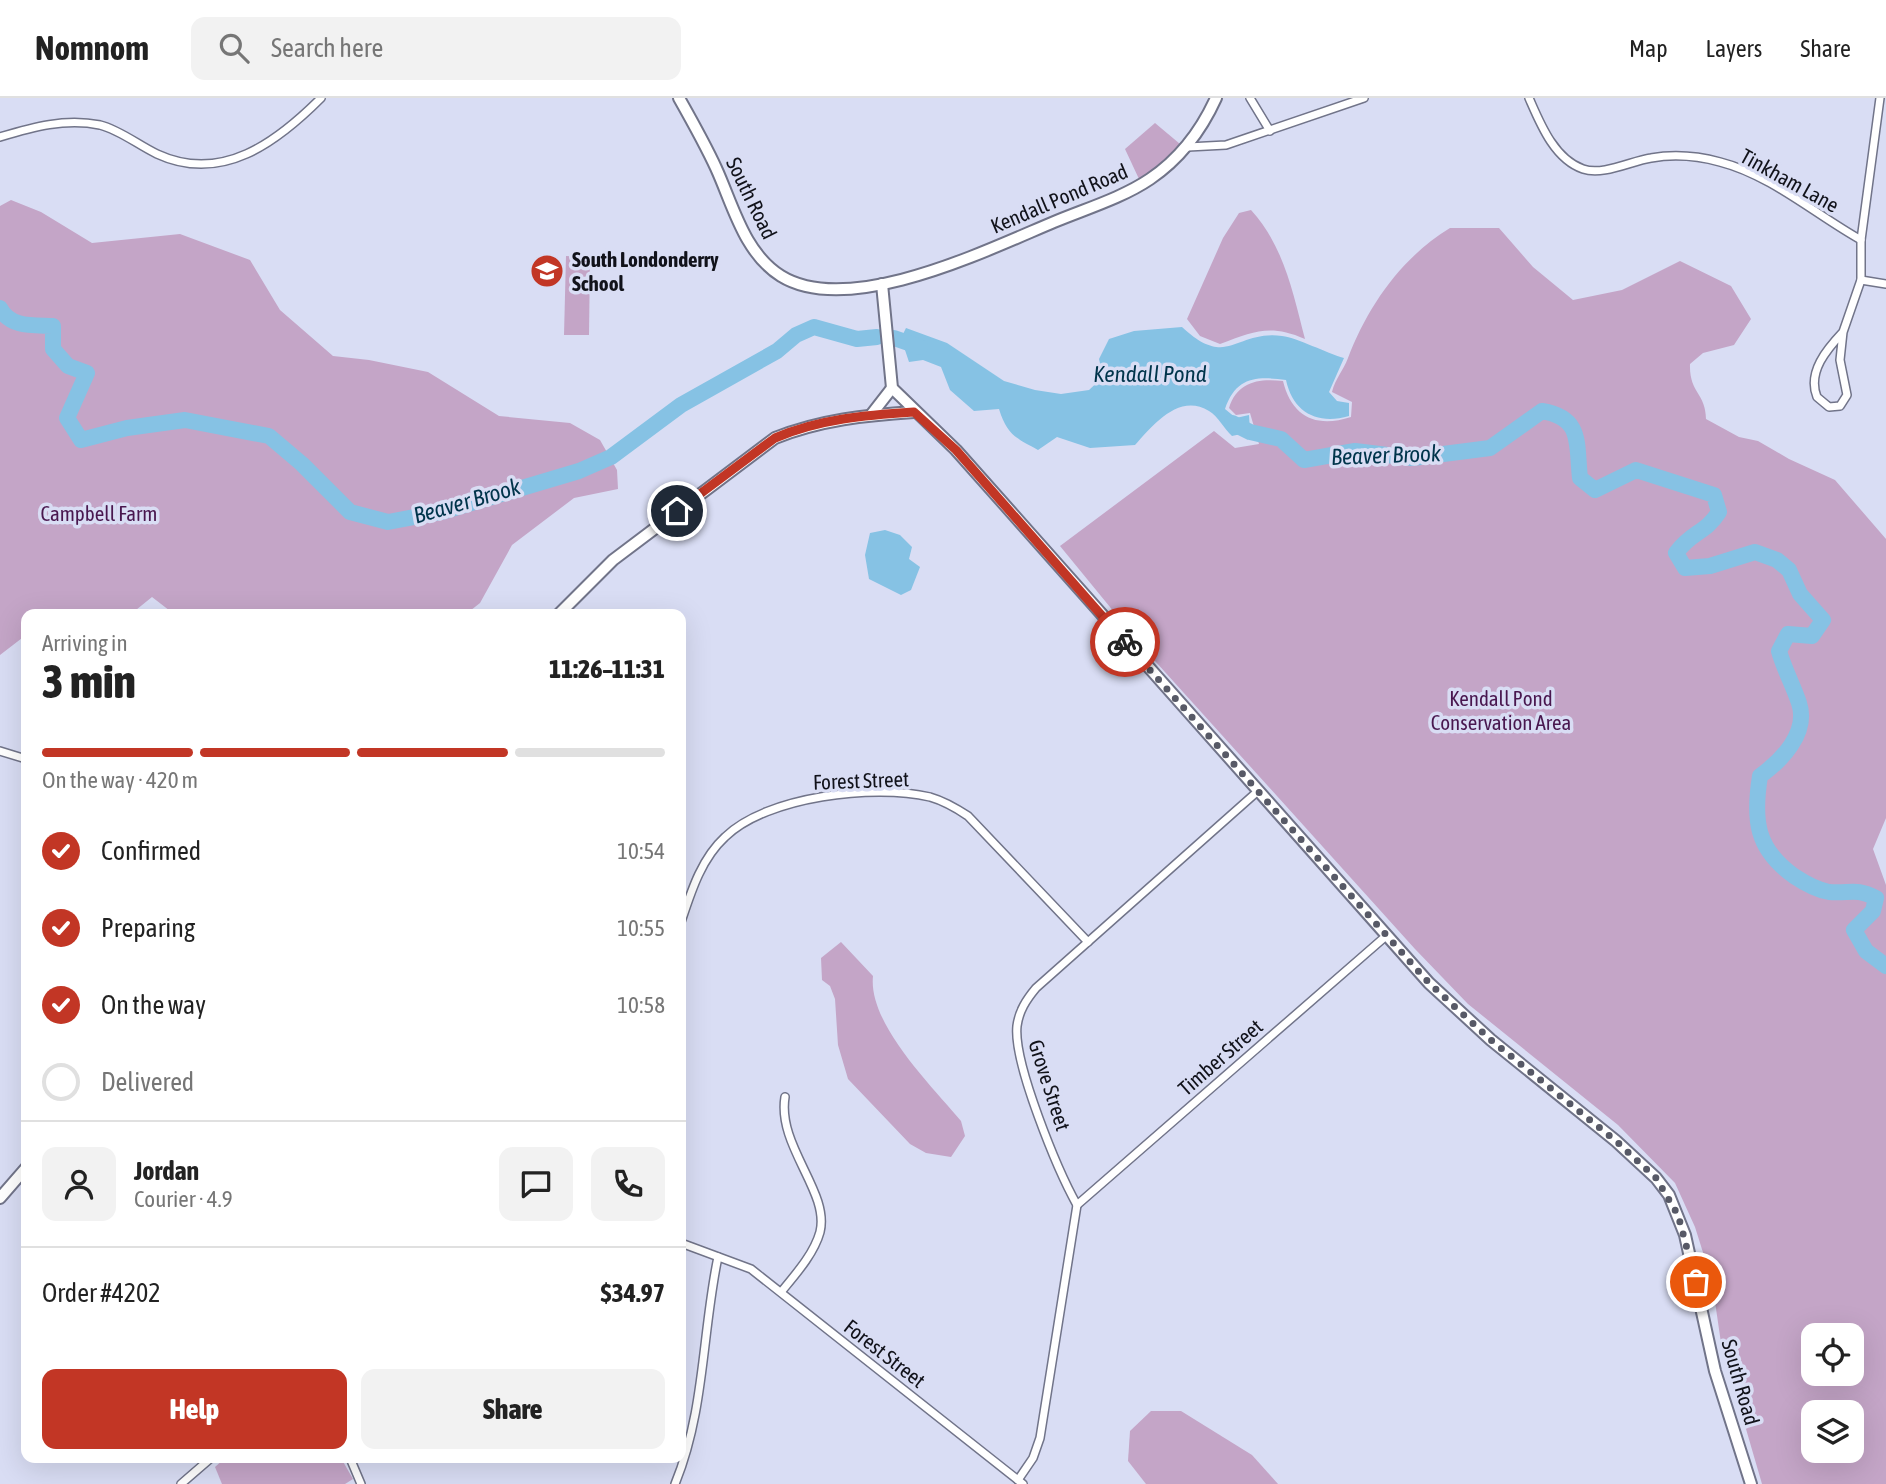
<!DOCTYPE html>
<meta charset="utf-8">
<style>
:root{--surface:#fff;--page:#f2f2f2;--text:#222;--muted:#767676;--line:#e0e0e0;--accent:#c23625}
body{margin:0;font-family:"Asap Condensed",sans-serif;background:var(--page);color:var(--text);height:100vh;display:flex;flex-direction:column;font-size:26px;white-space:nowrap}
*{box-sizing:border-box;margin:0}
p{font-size:23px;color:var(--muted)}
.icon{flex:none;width:38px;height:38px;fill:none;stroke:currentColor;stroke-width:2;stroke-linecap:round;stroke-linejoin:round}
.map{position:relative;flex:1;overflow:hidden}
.details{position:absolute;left:21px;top:511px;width:665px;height:854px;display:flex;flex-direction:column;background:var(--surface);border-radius:14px;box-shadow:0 7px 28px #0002}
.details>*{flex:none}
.controls{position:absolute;left:1801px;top:1225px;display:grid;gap:14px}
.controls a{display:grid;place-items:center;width:63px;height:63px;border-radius:14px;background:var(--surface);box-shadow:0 7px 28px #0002;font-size:35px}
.pin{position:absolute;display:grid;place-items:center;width:60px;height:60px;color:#fff;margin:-30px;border:4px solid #fff;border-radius:50%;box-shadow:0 2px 7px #0007}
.courier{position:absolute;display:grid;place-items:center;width:70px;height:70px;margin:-35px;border:5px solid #c23625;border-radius:50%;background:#fff;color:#222;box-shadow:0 2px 9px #0007}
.headline em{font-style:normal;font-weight:800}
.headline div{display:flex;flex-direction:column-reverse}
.headline{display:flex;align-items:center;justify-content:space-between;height:119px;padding:0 21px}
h1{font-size:46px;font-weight:800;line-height:52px}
.bar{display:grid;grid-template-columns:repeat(4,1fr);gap:10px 7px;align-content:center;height:84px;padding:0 21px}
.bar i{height:9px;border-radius:5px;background:var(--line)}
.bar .on{background:var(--accent)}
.bar p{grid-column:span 4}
.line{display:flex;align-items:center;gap:18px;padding:0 21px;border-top:2px solid var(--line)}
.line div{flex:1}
.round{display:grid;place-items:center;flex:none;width:74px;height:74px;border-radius:14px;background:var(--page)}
ol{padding:0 21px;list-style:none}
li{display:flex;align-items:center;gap:21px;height:77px}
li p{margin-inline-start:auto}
li .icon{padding:7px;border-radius:50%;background:var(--accent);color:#fff;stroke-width:4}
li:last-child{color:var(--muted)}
li i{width:38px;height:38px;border:4px solid var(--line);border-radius:50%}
.action{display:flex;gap:14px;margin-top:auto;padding:14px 21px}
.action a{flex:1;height:80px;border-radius:14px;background:var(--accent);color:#fff;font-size:28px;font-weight:800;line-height:80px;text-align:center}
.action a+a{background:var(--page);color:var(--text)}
header{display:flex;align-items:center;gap:42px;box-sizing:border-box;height:98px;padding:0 35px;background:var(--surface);border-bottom:2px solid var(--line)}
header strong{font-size:33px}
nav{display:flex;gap:38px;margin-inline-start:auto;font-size:24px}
.search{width:490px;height:63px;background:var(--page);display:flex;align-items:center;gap:18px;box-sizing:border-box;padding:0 24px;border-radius:14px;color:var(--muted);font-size:26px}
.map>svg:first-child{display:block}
.green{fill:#c4a5c7;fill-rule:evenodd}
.water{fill:#86c2e4}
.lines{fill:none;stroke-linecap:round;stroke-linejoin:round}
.river{stroke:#86c2e4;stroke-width:16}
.street-casing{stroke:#717489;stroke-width:10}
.secondary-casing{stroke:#717489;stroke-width:14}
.street{stroke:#fff;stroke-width:7}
.secondary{stroke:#fff;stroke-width:10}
.done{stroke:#575966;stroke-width:7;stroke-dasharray:0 12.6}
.route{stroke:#c23625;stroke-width:9}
.labels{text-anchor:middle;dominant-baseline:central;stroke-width:7;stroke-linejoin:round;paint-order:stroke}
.street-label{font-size:21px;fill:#11121a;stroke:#d9ddf4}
.poi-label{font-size:21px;font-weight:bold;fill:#11121a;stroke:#d9ddf4;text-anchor:start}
.park-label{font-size:21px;fill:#49174f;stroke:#d9ddf4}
.water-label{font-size:23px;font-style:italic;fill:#00344b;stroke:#d9ddf4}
</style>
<header>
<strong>Nomnom</strong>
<div class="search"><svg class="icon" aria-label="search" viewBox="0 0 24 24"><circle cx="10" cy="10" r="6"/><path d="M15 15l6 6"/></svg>Search here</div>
<nav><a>Map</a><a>Layers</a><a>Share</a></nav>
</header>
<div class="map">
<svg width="1886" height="1386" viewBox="0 0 1886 1386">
<rect width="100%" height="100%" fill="#d9ddf4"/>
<!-- green -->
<g class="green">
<polygon points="1155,25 1180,46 1170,60 1139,81 1125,51"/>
<polygon points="11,102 41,114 92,145 180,136 250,162 280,212 333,258 369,262 428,274 499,318 570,325 600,342 617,372 618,391 574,400 512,447 480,505 466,516 174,516 152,499 131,516 26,516 26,537 0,557 0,108"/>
<path d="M1251,112C1284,148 1293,195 1305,241C1270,226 1255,233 1220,246L1200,238L1187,221L1223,140L1239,115Z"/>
<path d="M1450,130H1499L1533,169L1573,202L1622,192L1680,163L1731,188L1751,221L1734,247L1703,255L1690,266C1689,295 1706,295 1706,321L1739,339L1758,343L1789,361L1835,382L1886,441V720L1873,751L1886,787V1386H1762L1721,1245L1712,1183L1695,1129L1675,1085L1618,1027L1468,906L1415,851L1146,553L1060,448L1214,333L1235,350L1259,346L1250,315L1236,317L1229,310C1237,284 1258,280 1283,283C1292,320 1317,330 1351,319L1352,304L1332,294C1335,281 1343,273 1348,260C1368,208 1401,160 1450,130ZM1813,1237H1852V1276H1813ZM1813,1314H1852V1353H1813Z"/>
<polygon points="566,158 590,159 589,237 564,237"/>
<path d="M841,844L873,878C868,926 932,988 961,1023L965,1038L951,1059L926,1055L910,1046L848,981L838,947L835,901L830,888L822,882L821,860Z"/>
<polygon points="1151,1313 1181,1313 1252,1357 1278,1386 1146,1386 1128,1363 1130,1333"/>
<polygon points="225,1360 341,1360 353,1381 345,1386 222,1386 215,1369"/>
</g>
<!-- water -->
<g class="water">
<path d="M1182,229C1228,272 1235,232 1282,238C1298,240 1326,255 1344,260L1329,294L1337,303L1349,305V318C1318,327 1293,315 1286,282C1256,278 1236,279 1225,311L1236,320L1249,317L1250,334L1232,338C1224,331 1218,318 1209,313C1179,294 1152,328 1135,347L1090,350L1057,339L1038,352C1016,340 1007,337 999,311L974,313L950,292L941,269L923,262L909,264L901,240L906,230L947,245L1004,283L1035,292L1061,296L1089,292L1103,279L1099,261L1109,241L1134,233Z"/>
<polygon points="885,432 900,437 912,449 909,461 920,469 911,492 901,497 869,481 865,457 870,435"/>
</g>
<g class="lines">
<!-- river -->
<g class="river">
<path d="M0,210C10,230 34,227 53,228V251L68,268L87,275L67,320L81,342L127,330L185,322L269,338L302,366L350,414L388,424L441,414L579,373L611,359L681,307L777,253L796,237L814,229L857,241L877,239"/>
<polyline points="894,240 920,249"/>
<path d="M1232,325L1250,334L1281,341L1304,362L1355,353L1412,360L1490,350L1542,313C1583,320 1576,345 1580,380L1595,392L1636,372L1714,397L1719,414C1705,436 1692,433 1676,455L1685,470L1710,468L1755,454L1777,462L1789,472L1800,496L1823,522L1812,538L1788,536L1779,553C1784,571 1793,587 1799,605C1809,635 1781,663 1760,678C1753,722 1756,751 1794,778C1803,784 1818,792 1829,794C1850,796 1855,789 1876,800L1873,813L1854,832L1866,853L1886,868"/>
</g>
<defs>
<g id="street">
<polyline points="1250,0 1270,33"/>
<path d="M1529,0C1540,25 1554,61 1583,71C1603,78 1631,63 1651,60C1674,56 1698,58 1720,64C1771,77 1816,117 1861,142"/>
<path d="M0,39C33,29 65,20 100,27C120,32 138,47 157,56C222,86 277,44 321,0"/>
<polyline points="1188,49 1226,47 1364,0"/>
<polyline points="1861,182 1886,186"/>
<path d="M1843,234C1827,251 1807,274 1817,299L1829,309L1840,308L1847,297L1840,262L1843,234L1861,182V142L1880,0"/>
<polyline points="0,653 26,661"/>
<path d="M681,824C691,794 701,761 725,739C767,698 874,686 930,699C944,703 956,710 968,718L1088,844"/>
<polyline points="1077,1107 1386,838"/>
<polyline points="681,1145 751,1171 1023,1386"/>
<path d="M781,1194C795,1177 814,1156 820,1134C830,1094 777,1048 785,999"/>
<polyline points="350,1360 361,1386"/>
<path d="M1018,1382L1033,1360L1040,1340L1077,1107C1058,1073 1013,965 1017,928C1019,913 1026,902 1036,890L1258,693"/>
<polyline points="181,1386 211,1360"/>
<path d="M675,1386C705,1313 702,1235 718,1159"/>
</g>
<g id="secondary">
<path d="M679,0C692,23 705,46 716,70C733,107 744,155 781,178C849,220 987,152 1054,124C1085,111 1122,100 1150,81C1181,60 1201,33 1216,0"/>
<polyline points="882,186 892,290 956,352 1429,885 1491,942 1616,1043 1656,1080 1669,1097 1685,1137 1715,1273 1751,1386"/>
<polyline points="871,317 892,290"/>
<path d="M559,516L613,462L775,340C820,322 866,317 914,314"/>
<polyline points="0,1100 26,1070"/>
</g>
</defs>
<!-- street casing -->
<use href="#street" class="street-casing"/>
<!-- secondary casing -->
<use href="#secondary" class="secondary-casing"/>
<!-- street -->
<use href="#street" class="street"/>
<!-- secondary -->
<use href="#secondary" class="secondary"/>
</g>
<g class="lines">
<!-- done -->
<polyline class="done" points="1125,544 1429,885 1491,942 1616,1043 1656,1080 1678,1117 1696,1184"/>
<!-- route -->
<path class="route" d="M677,413L775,340C819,321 866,317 914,314L956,352L1125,544"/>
</g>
<!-- icons -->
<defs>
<symbol id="school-disc" viewBox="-11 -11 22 22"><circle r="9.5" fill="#c23625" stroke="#d9ddf4"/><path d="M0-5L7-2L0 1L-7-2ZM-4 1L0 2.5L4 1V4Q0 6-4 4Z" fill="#fff"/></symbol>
</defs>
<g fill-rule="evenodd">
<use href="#school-disc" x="528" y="154" width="38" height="38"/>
</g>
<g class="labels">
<!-- street labels -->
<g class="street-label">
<text transform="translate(1790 82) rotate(29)">Tinkham Lane</text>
<text transform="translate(752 100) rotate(64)">South Road</text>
<text transform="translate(1059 100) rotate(-23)">Kendall Pond Road</text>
<text transform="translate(861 682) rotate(-2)">Forest Street</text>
<text transform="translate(1220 959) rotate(-41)">Timber Street</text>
<text transform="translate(1050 987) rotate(72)">Grove Street</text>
<text transform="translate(885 1255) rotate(38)">Forest Street</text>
<text transform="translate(1741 1284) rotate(74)">South Road</text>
</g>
<!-- poi labels -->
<g class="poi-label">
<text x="572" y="161">South Londonderry<tspan x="572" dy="24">School</tspan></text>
</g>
<!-- park labels -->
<g class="park-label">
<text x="99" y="415">Campbell Farm</text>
<text x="1501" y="600">Kendall Pond<tspan x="1501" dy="24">Conservation Area</tspan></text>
</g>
<!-- water labels -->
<g class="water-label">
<text x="1150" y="276">Kendall Pond</text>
<text transform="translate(1386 357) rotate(-2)">Beaver Brook</text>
<text transform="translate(467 403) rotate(-16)">Beaver Brook</text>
</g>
</g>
</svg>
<div class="controls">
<a><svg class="icon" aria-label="locate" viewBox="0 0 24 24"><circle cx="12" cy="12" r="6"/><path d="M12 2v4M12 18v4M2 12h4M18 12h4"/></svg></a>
<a><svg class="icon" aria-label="layers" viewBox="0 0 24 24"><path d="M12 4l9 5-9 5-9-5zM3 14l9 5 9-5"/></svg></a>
</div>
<div class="pin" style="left:1696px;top:1184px;background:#ea580c"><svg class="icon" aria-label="bag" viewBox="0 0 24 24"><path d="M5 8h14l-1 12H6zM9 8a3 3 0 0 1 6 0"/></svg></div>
<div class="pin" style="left:677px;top:413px;background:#1f2937"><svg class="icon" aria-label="home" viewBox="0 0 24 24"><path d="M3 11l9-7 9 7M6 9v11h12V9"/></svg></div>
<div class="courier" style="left:1125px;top:544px"><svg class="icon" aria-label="bike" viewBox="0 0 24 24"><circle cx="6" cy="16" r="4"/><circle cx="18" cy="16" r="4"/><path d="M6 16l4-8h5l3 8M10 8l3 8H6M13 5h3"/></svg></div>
<section class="details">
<div class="headline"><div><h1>3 min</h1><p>Arriving in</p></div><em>11:26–11:31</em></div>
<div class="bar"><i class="on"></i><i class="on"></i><i class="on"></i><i></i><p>On the way · 420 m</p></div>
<ol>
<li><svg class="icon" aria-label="check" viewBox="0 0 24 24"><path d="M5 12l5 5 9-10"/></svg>Confirmed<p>10:54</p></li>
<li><svg class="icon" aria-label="check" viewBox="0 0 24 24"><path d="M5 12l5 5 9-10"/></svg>Preparing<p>10:55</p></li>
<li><svg class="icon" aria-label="check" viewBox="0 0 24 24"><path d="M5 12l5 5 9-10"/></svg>On the way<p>10:58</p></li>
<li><i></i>Delivered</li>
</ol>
<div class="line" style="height:126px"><a class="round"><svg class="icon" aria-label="person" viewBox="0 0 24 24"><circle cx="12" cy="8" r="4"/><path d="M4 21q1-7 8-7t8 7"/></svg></a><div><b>Jordan</b><p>Courier · 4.9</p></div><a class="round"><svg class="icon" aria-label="chat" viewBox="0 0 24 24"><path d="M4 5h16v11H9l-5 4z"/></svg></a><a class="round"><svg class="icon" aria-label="phone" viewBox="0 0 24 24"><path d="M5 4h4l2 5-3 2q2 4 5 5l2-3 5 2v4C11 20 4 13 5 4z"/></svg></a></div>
<div class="line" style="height:91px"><div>Order #4202</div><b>$34.97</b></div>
<div class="action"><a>Help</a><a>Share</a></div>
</section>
</div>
